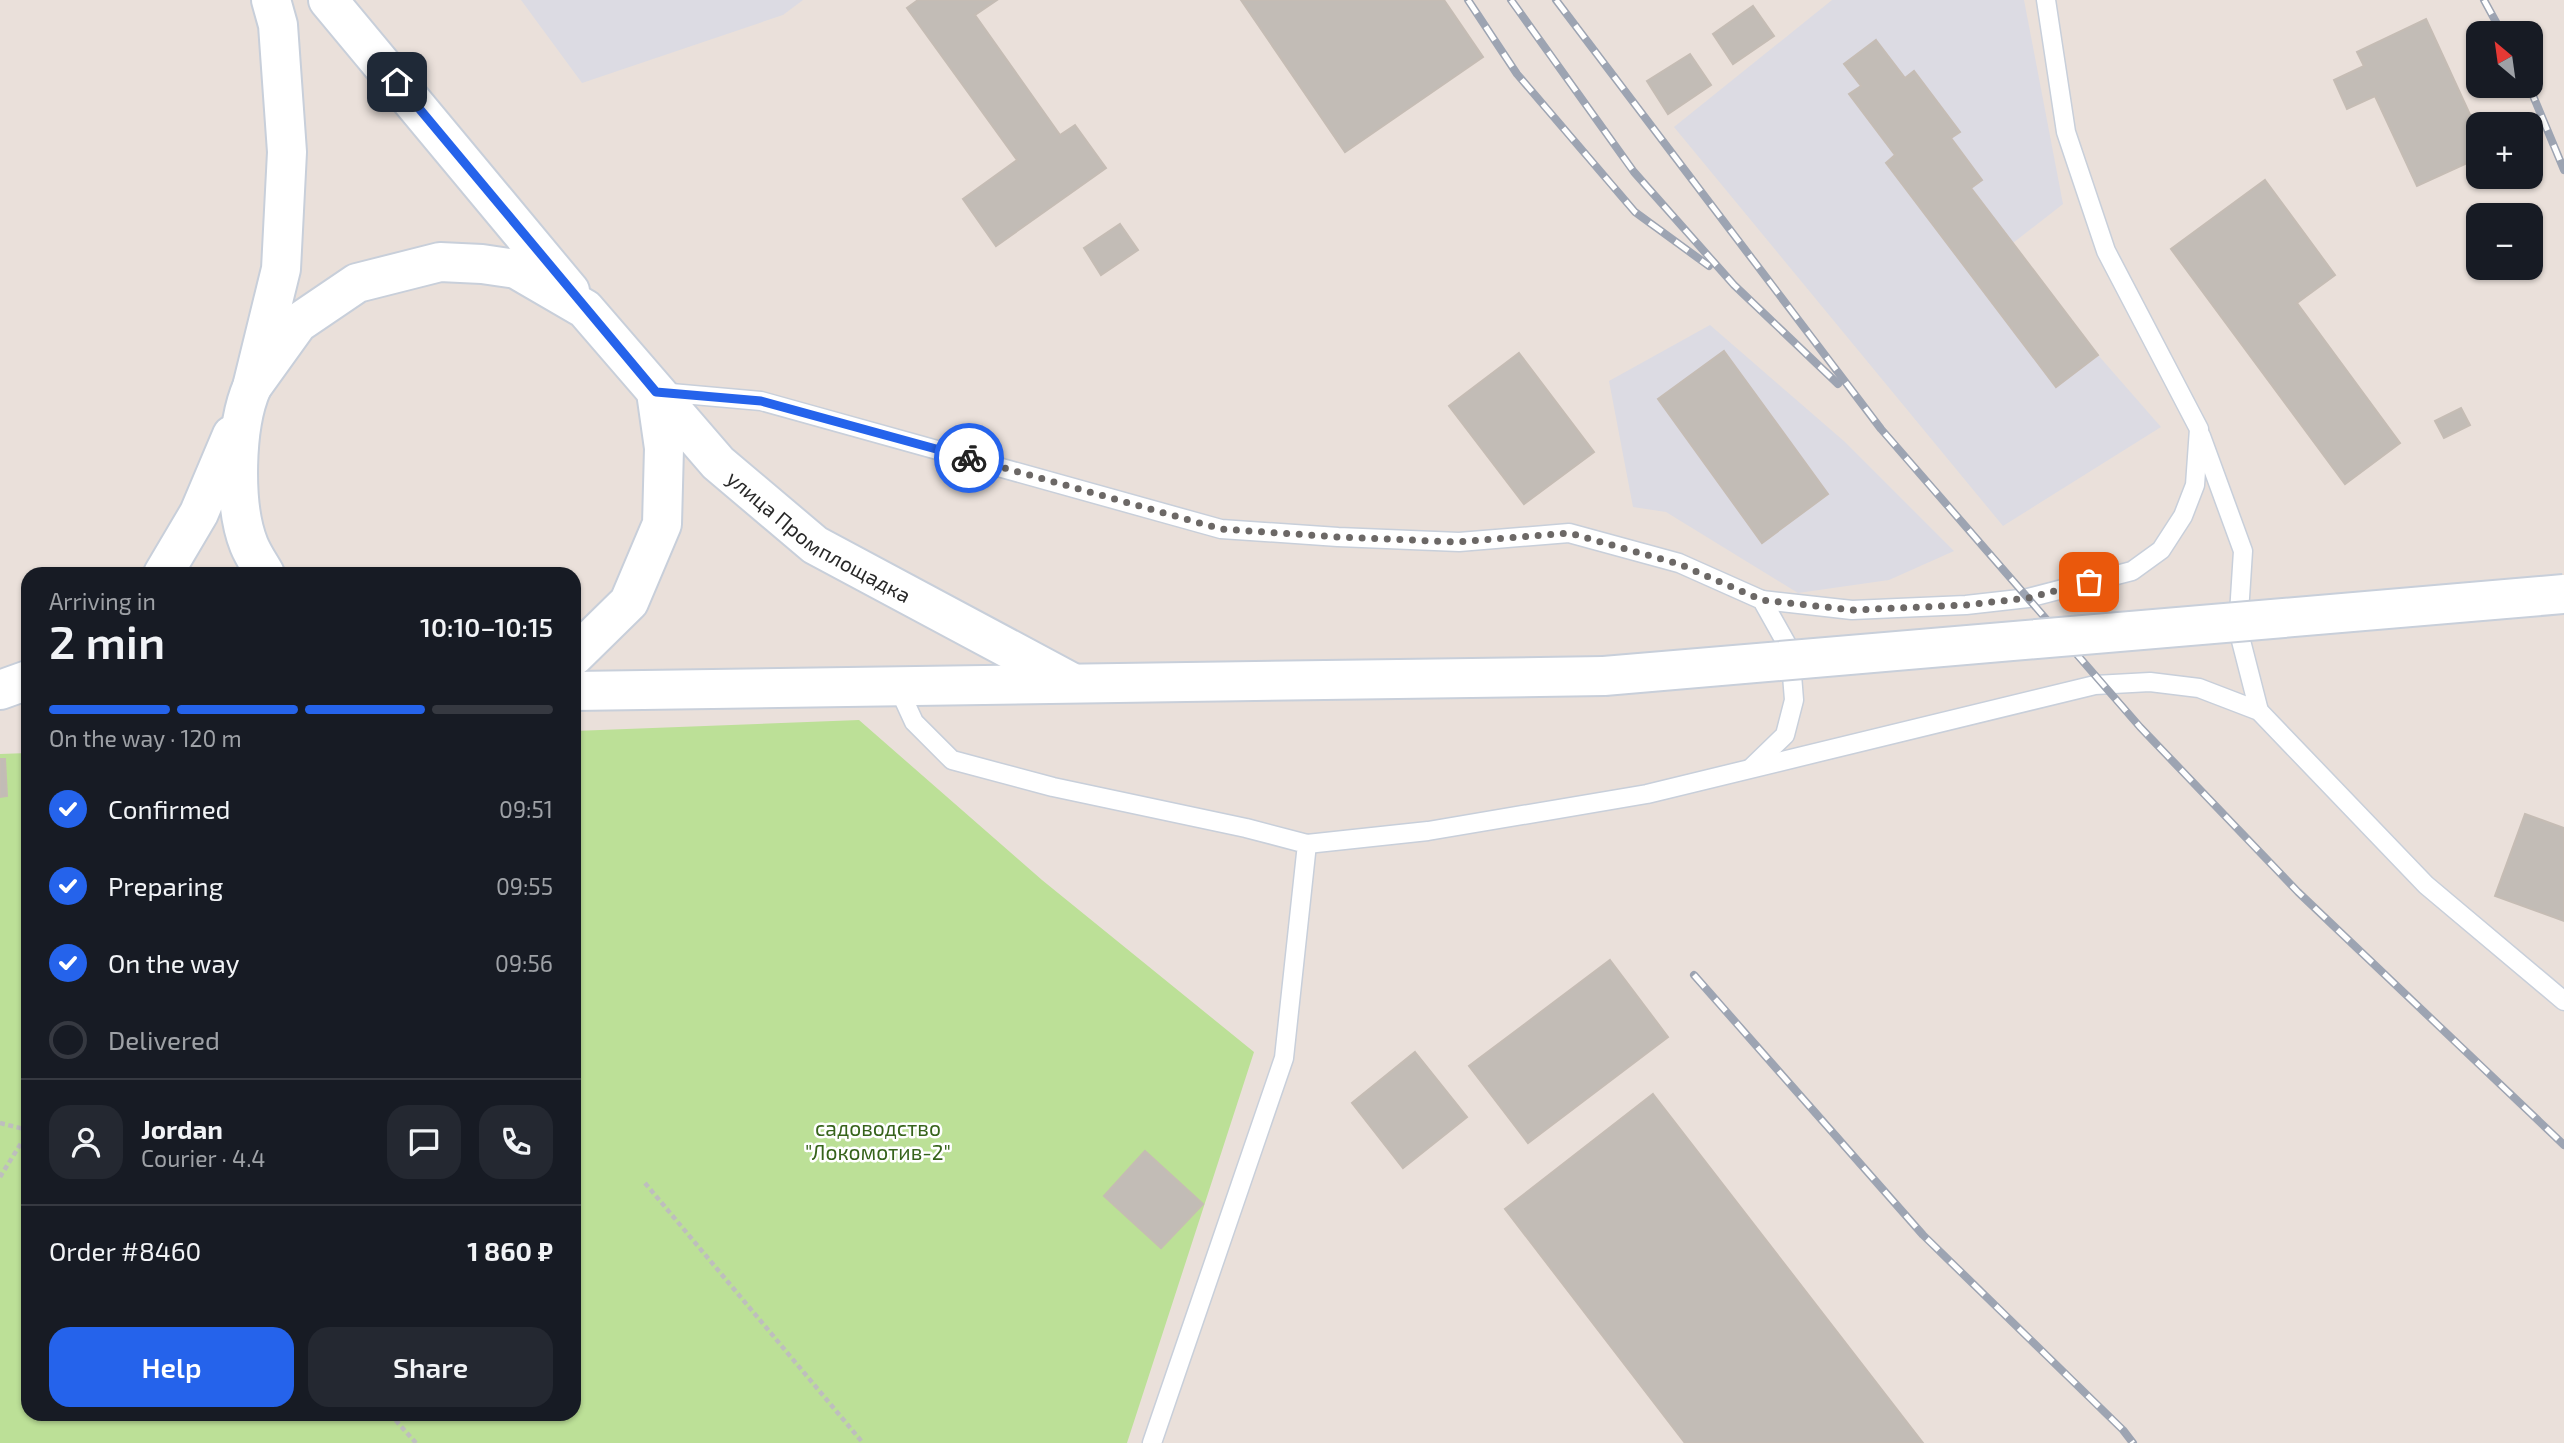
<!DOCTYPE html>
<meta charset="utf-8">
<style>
:root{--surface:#171b24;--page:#242831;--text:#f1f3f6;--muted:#9ea1a6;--line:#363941;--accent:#2563eb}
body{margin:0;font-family:"Exo 2",sans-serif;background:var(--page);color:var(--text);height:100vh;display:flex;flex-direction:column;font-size:26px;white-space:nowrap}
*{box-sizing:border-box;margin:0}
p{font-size:23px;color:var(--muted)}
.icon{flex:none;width:38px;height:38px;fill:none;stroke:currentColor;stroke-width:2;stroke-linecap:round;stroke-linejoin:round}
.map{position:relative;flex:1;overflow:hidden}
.side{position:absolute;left:21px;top:567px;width:560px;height:854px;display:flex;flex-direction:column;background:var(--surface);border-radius:21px;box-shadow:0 2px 5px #0004}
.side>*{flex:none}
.needle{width:46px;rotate:331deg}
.fabs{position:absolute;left:2466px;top:21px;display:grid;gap:14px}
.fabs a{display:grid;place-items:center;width:77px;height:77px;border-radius:14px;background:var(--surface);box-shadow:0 2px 5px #0004;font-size:35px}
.pin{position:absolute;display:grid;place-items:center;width:60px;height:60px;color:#fff;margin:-30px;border-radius:14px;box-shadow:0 4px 10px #0006}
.courier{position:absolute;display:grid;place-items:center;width:70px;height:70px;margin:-35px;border:5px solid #2563eb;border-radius:50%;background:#fff;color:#222;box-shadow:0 2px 9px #0007}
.head em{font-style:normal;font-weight:600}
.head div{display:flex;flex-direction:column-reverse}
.head{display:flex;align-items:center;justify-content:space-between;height:119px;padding:0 28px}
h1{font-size:46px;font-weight:600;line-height:52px}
.bar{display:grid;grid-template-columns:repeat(4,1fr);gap:10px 7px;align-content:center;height:84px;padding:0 28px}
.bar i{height:9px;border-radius:5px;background:var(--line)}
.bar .selected{background:var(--accent)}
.bar p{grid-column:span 4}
.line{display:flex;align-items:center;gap:18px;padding:0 28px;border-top:2px solid var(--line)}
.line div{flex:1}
.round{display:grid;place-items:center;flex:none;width:74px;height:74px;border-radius:21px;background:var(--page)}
ol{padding:0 28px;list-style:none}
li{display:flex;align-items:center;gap:21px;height:77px}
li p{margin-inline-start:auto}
li .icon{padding:7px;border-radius:50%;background:var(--accent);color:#fff;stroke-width:4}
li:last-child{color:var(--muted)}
li i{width:38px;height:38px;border:4px solid var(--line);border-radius:50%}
.button{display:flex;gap:14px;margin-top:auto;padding:14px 28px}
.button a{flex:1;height:80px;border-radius:21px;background:var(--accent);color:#fff;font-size:28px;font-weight:600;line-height:80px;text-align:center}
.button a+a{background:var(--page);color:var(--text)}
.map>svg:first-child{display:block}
.industrial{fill:#dcdbe3}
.green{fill:#bce097}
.building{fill:#c2bcb6;stroke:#c5bcb4;stroke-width:2}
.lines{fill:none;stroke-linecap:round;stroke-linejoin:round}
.lane-casing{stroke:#c8cfda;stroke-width:21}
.secondary-casing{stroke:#c8cfda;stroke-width:42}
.path{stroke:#bebebe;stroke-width:4.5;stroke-dasharray:5 3.5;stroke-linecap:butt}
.lane{stroke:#fff;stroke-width:18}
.secondary{stroke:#fff;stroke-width:38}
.rail-casing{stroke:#9da4b2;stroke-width:8}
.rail{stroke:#fff;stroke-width:5;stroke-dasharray:16;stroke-linecap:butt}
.secondary-bridge-casing{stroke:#c8cfda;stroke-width:42;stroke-linecap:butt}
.secondary-bridge{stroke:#fff;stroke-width:38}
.done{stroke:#6c6866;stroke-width:7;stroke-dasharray:0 12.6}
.route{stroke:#2563eb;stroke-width:9}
.labels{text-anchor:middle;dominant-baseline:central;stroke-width:5;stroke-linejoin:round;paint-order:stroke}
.street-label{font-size:21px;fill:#282828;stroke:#fff}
.park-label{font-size:21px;fill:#36631b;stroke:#fff}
</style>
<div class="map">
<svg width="2564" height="1443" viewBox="0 0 2564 1443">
<rect width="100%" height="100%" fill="#eae0da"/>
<!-- industrial -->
<g class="industrial">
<polygon points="521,0 803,0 783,15 582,83"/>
<polygon points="1832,0 2024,0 2063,204 2013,243 2098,355 2161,427 2003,526 1674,127"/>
<polygon points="1710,325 1845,442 1954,551 1889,580 1798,593 1666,512 1633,507 1609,381"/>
</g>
<!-- green -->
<polygon class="green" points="859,720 1042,880 1254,1052 1127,1443 0,1443 0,754 28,753 28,1414 574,1414 574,731"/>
<!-- building -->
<g class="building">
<polygon points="918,0 997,0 975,15 1060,135 1075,125 1106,168 996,246 963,199 1017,160 907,8"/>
<polygon points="1241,0 1444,0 1483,57 1345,152"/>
<polygon points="1753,6 1774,36 1733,64 1713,34"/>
<polygon points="2426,19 2478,132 2478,158 2417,186 2375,96 2347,109 2334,80 2364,66 2357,52"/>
<polygon points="1876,40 1905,78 1914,71 1960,132 1951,138 1982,180 1971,188 2098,355 2056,387 1886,163 1895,155 1849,94 1861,86 1844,64"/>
<polygon points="1690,54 1711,85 1668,114 1647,81"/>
<polygon points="2265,180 2335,275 2297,303 2400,443 2345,484 2171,249"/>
<polygon points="1120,224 1138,250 1101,275 1084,248"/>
<polygon points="1724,351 1828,494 1762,543 1658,399"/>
<polygon points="1519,353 1594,452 1524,504 1449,406"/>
<polygon points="2461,408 2470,425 2444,438 2435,421"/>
<polygon points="0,759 5,759 7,796 0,797"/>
<polygon points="2525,814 2564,828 2564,921 2495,896"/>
<polygon points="1610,960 1668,1037 1528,1143 1469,1066"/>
<polygon points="1415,1052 1467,1117 1403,1168 1352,1103"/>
<polygon points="1653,1094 1923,1443 1685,1443 1505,1209"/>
<polygon points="1145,1151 1203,1204 1161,1248 1104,1196"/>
</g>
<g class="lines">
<defs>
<g id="lane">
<polyline points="660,392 761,401 1221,529 1338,537 1459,542 1569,533 1679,563 1762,600 1790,650 1794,700 1785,735 1752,767"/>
<polyline points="2201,436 2243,551 2238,629 2259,711"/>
<polyline points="1762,600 1852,610 1966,605 2028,598 2132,571 2161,550 2183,516 2195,485 2199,429 2106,251 2066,132 2046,0"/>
<polyline points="897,685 914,722 952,760 1053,787 1246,828 1307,844 1284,1058 1152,1443"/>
<polyline points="1307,844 1428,831 1647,794 2095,685 2150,682 2199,688 2259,711 2426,885 2564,1001"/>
</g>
<g id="secondary">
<polyline points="328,0 570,291"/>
<path id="s1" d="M252,387L298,323L357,283L440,262L482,264L516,269L585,309L718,463L815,545L1069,681"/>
<polyline points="163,574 199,513 232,435"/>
<path d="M265,574C260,565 253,555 249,545C233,505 235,426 252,387L281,269L287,152L278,25L271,0"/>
<polyline points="574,656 629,602 662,524 664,448 656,392"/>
<polyline points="0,690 28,680"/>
<polyline points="574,691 1604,676"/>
</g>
</defs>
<!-- lane casing -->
<use href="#lane" class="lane-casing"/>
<!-- secondary casing -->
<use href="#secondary" class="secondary-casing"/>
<!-- path -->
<g class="path">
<polyline points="0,1123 28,1130"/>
<polyline points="0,1177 28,1132"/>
<polyline points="645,1183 863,1443"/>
<polyline points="390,1414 416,1443"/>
</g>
<!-- lane -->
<use href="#lane" class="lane"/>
<!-- secondary -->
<use href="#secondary" class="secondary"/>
<defs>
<g id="rail">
<polyline points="1468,0 1517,74 1635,212 1709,266"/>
<polyline points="1511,0 1634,172 1734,285 1838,384"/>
<polyline points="1556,0 1881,429 2140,727 2298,892 2564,1145"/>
<polyline points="2484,0 2502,33"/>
<polyline points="2529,86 2564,170"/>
<polyline points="1694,975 1923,1235 2123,1430 2133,1443"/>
</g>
</defs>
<!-- rail casing -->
<use href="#rail" class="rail-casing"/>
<!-- rail -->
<use href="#rail" class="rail"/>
<defs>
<polyline id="secondary-bridge" points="1604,676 2564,594"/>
</defs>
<!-- secondary-bridge casing -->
<use href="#secondary-bridge" class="secondary-bridge-casing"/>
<!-- secondary-bridge -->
<use href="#secondary-bridge" class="secondary-bridge"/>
</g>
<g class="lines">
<!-- done -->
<polyline class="done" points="969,458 1221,529 1338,537 1458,542 1569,533 1679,564 1762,600 1852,610 1966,605 2028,598 2089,582"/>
<!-- route -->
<polyline class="route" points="397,82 656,392 761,401 969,458"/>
</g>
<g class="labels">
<!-- street labels -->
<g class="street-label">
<text stroke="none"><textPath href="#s1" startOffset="721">улица Промплощадка</textPath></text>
</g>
<!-- park labels -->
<g class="park-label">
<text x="878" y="1127">садоводство<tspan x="878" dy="24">"Локомотив-2"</tspan></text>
</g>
</g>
</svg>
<div class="fabs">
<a><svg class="needle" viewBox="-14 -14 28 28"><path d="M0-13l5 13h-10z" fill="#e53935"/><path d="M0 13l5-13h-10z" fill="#9ea1a6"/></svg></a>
<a>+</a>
<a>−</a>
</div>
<div class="pin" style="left:2089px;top:582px;background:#ea580c"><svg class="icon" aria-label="bag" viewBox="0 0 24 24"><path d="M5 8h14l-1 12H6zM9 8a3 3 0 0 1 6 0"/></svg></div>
<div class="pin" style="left:397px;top:82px;background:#1f2937"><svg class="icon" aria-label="home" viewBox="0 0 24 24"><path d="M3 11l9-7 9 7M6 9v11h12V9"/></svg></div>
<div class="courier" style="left:969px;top:458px"><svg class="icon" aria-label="bike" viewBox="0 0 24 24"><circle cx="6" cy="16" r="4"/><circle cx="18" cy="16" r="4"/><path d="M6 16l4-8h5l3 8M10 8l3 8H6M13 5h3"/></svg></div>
<section class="side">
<div class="head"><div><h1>2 min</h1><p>Arriving in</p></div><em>10:10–10:15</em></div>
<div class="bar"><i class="selected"></i><i class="selected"></i><i class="selected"></i><i></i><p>On the way · 120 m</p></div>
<ol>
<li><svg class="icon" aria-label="check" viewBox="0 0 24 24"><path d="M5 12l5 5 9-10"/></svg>Confirmed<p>09:51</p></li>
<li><svg class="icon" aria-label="check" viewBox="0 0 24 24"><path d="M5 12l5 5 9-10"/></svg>Preparing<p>09:55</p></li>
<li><svg class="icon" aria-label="check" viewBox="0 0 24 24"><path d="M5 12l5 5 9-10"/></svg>On the way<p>09:56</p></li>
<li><i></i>Delivered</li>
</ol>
<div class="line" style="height:126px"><a class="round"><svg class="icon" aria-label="person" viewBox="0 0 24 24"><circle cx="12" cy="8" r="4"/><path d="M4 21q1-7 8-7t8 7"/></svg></a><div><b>Jordan</b><p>Courier · 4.4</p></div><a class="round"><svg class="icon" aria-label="chat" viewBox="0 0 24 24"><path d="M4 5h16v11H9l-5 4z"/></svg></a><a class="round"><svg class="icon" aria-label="phone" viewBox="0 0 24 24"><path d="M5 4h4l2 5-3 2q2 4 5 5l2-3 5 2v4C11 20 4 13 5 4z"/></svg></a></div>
<div class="line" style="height:91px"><div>Order #8460</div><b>1 860 ₽</b></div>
<div class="button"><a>Help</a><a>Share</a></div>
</section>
</div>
